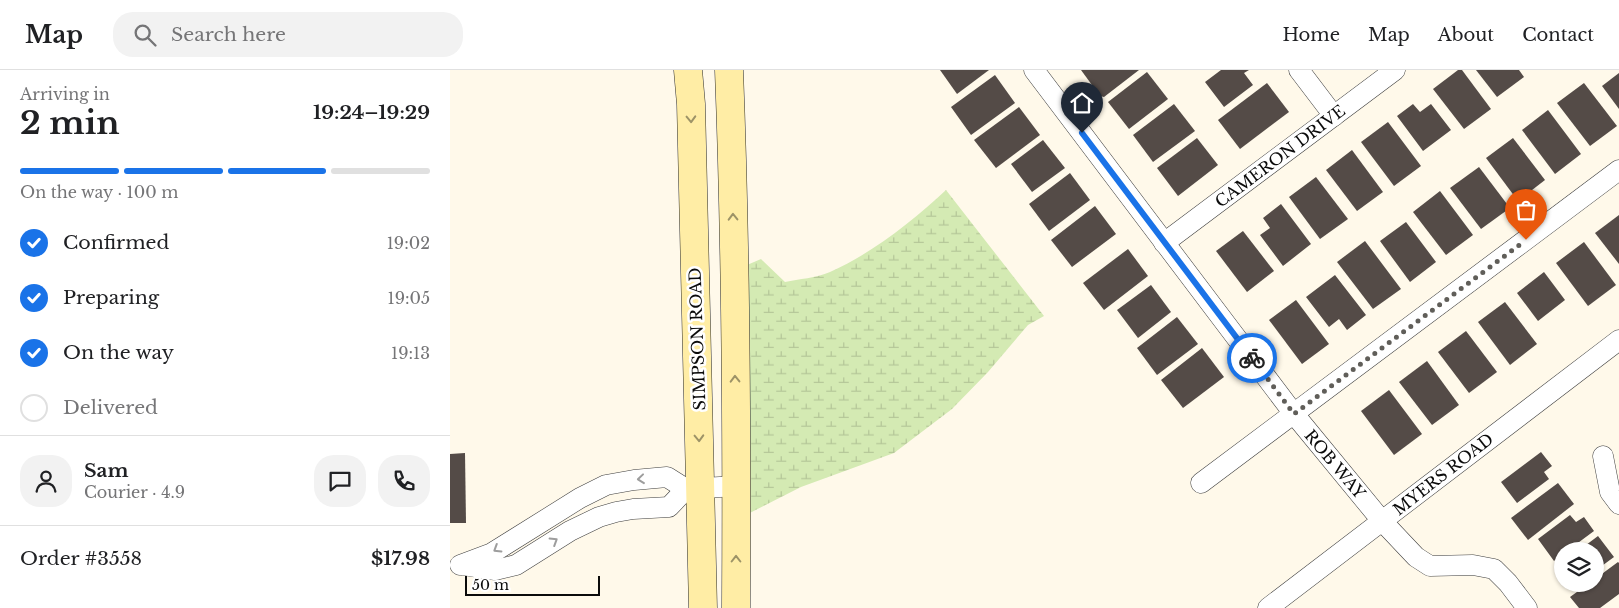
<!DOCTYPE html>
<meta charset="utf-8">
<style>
:root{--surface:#fff;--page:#f2f2f2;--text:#202124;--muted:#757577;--line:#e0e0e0;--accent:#1a73e8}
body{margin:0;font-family:"Libre Baskerville",serif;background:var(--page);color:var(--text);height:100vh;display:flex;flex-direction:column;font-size:19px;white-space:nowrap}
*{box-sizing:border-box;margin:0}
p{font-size:16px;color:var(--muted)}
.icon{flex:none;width:28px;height:28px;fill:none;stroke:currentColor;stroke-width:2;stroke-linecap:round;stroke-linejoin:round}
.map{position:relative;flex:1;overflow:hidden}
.details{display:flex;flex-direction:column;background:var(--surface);width:450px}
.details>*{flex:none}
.buttons{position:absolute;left:1104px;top:472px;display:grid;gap:10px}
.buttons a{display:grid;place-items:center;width:50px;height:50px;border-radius:50%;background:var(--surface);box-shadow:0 1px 4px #0004;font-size:25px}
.scale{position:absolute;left:15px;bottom:12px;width:135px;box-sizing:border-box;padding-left:5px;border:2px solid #0b0b0b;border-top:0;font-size:14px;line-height:18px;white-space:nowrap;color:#0b0b0b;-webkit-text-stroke:4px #fff;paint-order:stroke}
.pin{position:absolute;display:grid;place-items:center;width:42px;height:42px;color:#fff;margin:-51px -21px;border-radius:50% 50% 50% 0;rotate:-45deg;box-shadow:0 0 5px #0007}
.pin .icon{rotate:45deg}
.courier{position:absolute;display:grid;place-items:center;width:50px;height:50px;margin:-25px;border:4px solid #1a73e8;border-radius:50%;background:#fff;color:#222;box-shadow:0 1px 6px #0007}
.headline em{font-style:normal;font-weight:700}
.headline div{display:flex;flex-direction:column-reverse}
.headline{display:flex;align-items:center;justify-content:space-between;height:85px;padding:0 20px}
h1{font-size:32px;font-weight:700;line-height:38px}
.bar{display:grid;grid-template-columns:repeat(4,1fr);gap:8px 5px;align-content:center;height:60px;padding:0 20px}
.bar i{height:6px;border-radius:4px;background:var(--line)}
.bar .active{background:var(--accent)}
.bar p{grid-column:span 4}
.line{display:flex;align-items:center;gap:12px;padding:0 20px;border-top:1px solid var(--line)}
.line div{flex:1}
.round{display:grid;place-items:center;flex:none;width:52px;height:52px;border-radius:20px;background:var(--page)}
ol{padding:0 20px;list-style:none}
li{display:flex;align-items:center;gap:15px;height:55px}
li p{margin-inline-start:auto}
li .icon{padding:5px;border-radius:50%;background:var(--accent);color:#fff;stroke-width:4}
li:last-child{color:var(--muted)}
li i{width:28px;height:28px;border:2px solid var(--line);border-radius:50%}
header{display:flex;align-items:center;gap:30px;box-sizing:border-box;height:70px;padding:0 25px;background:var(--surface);border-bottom:1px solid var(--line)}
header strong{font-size:24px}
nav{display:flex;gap:28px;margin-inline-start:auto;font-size:18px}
.search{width:350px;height:45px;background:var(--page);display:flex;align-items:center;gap:12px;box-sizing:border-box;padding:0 18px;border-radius:20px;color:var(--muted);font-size:19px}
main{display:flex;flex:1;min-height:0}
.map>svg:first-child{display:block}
.wetland{fill:url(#wetland-marsh)}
.building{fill:#544b47}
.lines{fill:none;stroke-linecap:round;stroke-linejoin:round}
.minor-casing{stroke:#3e3e3e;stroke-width:21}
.secondary-casing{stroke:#2d2d2d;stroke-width:29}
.minor{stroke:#fff;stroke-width:20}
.secondary{stroke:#ffeda5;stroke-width:28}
.oneway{stroke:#9d9367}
.oneway2{stroke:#9d9d9d}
.done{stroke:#605e59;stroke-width:5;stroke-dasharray:0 9}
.route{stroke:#1a73e8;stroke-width:6}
.labels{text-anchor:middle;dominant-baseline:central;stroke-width:5;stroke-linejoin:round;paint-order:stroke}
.street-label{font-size:16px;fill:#0b0b0b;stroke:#fff}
</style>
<header>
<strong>Map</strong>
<div class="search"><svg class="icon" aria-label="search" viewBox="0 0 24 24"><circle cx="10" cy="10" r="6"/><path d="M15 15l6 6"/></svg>Search here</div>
<nav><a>Home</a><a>Map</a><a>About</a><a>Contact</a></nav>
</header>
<main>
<section class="details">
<div class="headline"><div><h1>2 min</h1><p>Arriving in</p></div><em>19:24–19:29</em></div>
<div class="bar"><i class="active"></i><i class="active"></i><i class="active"></i><i></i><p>On the way · 100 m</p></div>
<ol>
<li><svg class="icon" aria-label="check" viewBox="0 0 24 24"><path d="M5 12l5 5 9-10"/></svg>Confirmed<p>19:02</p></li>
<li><svg class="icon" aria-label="check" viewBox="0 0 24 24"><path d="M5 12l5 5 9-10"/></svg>Preparing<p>19:05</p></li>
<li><svg class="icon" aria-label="check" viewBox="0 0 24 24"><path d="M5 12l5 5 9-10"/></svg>On the way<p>19:13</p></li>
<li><i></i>Delivered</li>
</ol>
<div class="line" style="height:90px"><a class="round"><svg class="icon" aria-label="person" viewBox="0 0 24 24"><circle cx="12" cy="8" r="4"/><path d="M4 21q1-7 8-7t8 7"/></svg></a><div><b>Sam</b><p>Courier · 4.9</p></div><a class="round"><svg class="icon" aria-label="chat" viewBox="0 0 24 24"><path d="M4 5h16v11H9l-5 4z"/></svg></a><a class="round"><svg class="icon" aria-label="phone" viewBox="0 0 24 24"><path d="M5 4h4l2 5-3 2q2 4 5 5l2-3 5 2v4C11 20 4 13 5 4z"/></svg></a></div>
<div class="line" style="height:65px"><div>Order #3558</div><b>$17.98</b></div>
</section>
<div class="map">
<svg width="1169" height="538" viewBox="0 0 1169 538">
<defs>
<pattern id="wetland-marsh" width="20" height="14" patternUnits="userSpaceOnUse" patternTransform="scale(1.25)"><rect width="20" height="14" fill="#d4eab3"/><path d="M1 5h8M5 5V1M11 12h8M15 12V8" fill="none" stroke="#b5c799"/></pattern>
</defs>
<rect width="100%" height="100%" fill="#fff9ea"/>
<!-- wetland -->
<path class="wetland" d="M496,120L594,246L578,255L538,302L502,339L444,383L351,417L282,452L290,198L311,189L335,212C349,209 366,208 380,202C421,184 463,151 496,120Z"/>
<!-- building -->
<g class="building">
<polygon points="490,0 539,0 507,24"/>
<polygon points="631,0 689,0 654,27 650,26"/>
<polygon points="771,0 799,0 794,3 803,15 774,37 755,12"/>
<polygon points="1008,0 1012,0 1041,39 1014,59 983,19"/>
<polygon points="1026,0 1069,0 1074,7 1047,27"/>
<polygon points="697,2 718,29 679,59 658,32"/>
<polygon points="1169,3 1169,39 1152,16"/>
<polygon points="545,5 565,33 521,65 501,37"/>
<polygon points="817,13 839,42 790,79 768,50"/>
<polygon points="1134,13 1167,56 1140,76 1107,33"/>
<polygon points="724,34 745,61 703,92 683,65"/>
<polygon points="963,34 970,42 981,34 1001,60 973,81 947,46"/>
<polygon points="569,37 590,65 546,98 524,70"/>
<polygon points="1098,40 1131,84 1105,104 1072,60"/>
<polygon points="938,52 971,96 944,116 911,72"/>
<polygon points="747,68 768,95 728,126 707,98"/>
<polygon points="1063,68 1095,110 1068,131 1036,88"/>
<polygon points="593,70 615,98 582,122 561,94"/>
<polygon points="902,80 933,122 907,141 876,100"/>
<polygon points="1029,97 1060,138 1031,159 1000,118"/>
<polygon points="620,103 640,130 599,161 579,134"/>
<polygon points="866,107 898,149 870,169 839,127"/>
<polygon points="990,121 1023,165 996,185 963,142"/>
<polygon points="831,134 861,174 833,196 810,165 820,158 813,148"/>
<polygon points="645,136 666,164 622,197 601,170"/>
<polygon points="1169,145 1169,194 1145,163"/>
<polygon points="956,152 986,192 960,212 930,171"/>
<polygon points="793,161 824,201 797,222 766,181"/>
<polygon points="915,171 951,219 923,239 887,192"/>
<polygon points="1134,172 1166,215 1138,236 1106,193"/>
<polygon points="678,179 698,206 654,240 633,213"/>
<polygon points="1094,202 1115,230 1088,251 1067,223"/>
<polygon points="885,205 916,245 897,260 889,249 879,257 856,227"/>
<polygon points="701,215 721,242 688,268 667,240"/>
<polygon points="846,230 879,274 852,294 819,250"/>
<polygon points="1055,232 1087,274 1060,295 1028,252"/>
<polygon points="727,247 748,274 707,305 687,278"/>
<polygon points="1016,261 1047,302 1019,323 988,282"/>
<polygon points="752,278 774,307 733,338 711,310"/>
<polygon points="977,291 1009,335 982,355 949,312"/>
<polygon points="939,320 972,364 944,385 911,341"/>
<polygon points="1091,382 1102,396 1094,402 1099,409 1067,433 1051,412"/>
<polygon points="15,383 16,453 0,453 0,384"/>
<polygon points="1108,413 1124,434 1078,470 1061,448"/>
<polygon points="1120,445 1126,452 1134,447 1144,461 1117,481 1112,481 1112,484 1104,491 1088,469"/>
<polygon points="1148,466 1164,487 1145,501 1145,481 1128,481"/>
<polygon points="1112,492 1112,509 1105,498"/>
<polygon points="1168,492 1169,493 1169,524 1150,538 1129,538 1120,527 1138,514 1145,514 1145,509"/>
</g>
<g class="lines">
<defs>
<g id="minor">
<polyline points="584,0 844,344 932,451 966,487 980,496 1023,495 1044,499 1058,513 1077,538"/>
<polyline points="849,0 884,46"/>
<polyline points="714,173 945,0"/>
<polyline points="1153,386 1160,422 1169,434"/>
<polyline points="751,413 1169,100"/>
<polyline points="10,495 42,483 130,428 156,415 184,410 217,407 236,419 287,416"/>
<polyline points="13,495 45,500 66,495 120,461 149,447 166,442 183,439 219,437 236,419"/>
<polyline points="818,538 1169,270"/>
</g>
<g id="secondary">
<polyline points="238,0 241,34 253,538"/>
<path d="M279,0C286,179 287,359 286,538"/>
</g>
</defs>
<!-- minor casing -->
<use href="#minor" class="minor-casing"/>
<!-- secondary casing -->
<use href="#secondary" class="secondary-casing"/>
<!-- minor -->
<use href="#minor" class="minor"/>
<!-- secondary -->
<use href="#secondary" class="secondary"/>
</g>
<!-- one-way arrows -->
<defs><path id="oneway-chevron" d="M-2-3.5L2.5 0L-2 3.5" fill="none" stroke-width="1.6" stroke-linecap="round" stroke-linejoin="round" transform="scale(1.25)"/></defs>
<g class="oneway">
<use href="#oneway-chevron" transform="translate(241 49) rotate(88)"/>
<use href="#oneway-chevron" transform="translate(283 147) rotate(-91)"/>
<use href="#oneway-chevron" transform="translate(285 309) rotate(-91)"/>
<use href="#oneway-chevron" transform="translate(249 368) rotate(88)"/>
<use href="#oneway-chevron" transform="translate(286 489) rotate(-90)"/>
</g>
<g class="oneway2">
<use href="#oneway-chevron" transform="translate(191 409) rotate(174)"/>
<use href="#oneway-chevron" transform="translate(104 471) rotate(-32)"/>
<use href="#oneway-chevron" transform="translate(47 479) rotate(148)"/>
</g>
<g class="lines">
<!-- done -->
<polyline class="done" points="802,288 844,344 1076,170"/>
<!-- route -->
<polyline class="route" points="632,63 802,288"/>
</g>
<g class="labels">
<!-- street labels -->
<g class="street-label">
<text transform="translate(830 86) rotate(-37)">CAMERON DRIVE</text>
<text transform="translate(247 269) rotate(-92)">SIMPSON ROAD</text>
<text transform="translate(885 394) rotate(50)">ROB WAY</text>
<text transform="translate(993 404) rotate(-38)">MYERS ROAD</text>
</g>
</g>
</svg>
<div class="buttons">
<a><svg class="icon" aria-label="layers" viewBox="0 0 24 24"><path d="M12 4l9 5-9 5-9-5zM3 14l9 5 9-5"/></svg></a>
</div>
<div class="scale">50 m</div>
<div class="pin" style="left:1076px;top:170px;background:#ea580c"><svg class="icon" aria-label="bag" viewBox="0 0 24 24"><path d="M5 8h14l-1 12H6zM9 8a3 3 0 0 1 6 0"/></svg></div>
<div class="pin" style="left:632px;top:63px;background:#1f2937"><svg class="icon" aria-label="home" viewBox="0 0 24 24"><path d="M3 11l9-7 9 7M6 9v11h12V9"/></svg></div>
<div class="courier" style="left:802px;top:288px"><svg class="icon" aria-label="bike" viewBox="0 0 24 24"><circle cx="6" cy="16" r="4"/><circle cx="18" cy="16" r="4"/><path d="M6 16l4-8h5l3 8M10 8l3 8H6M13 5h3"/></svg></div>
</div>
</main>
